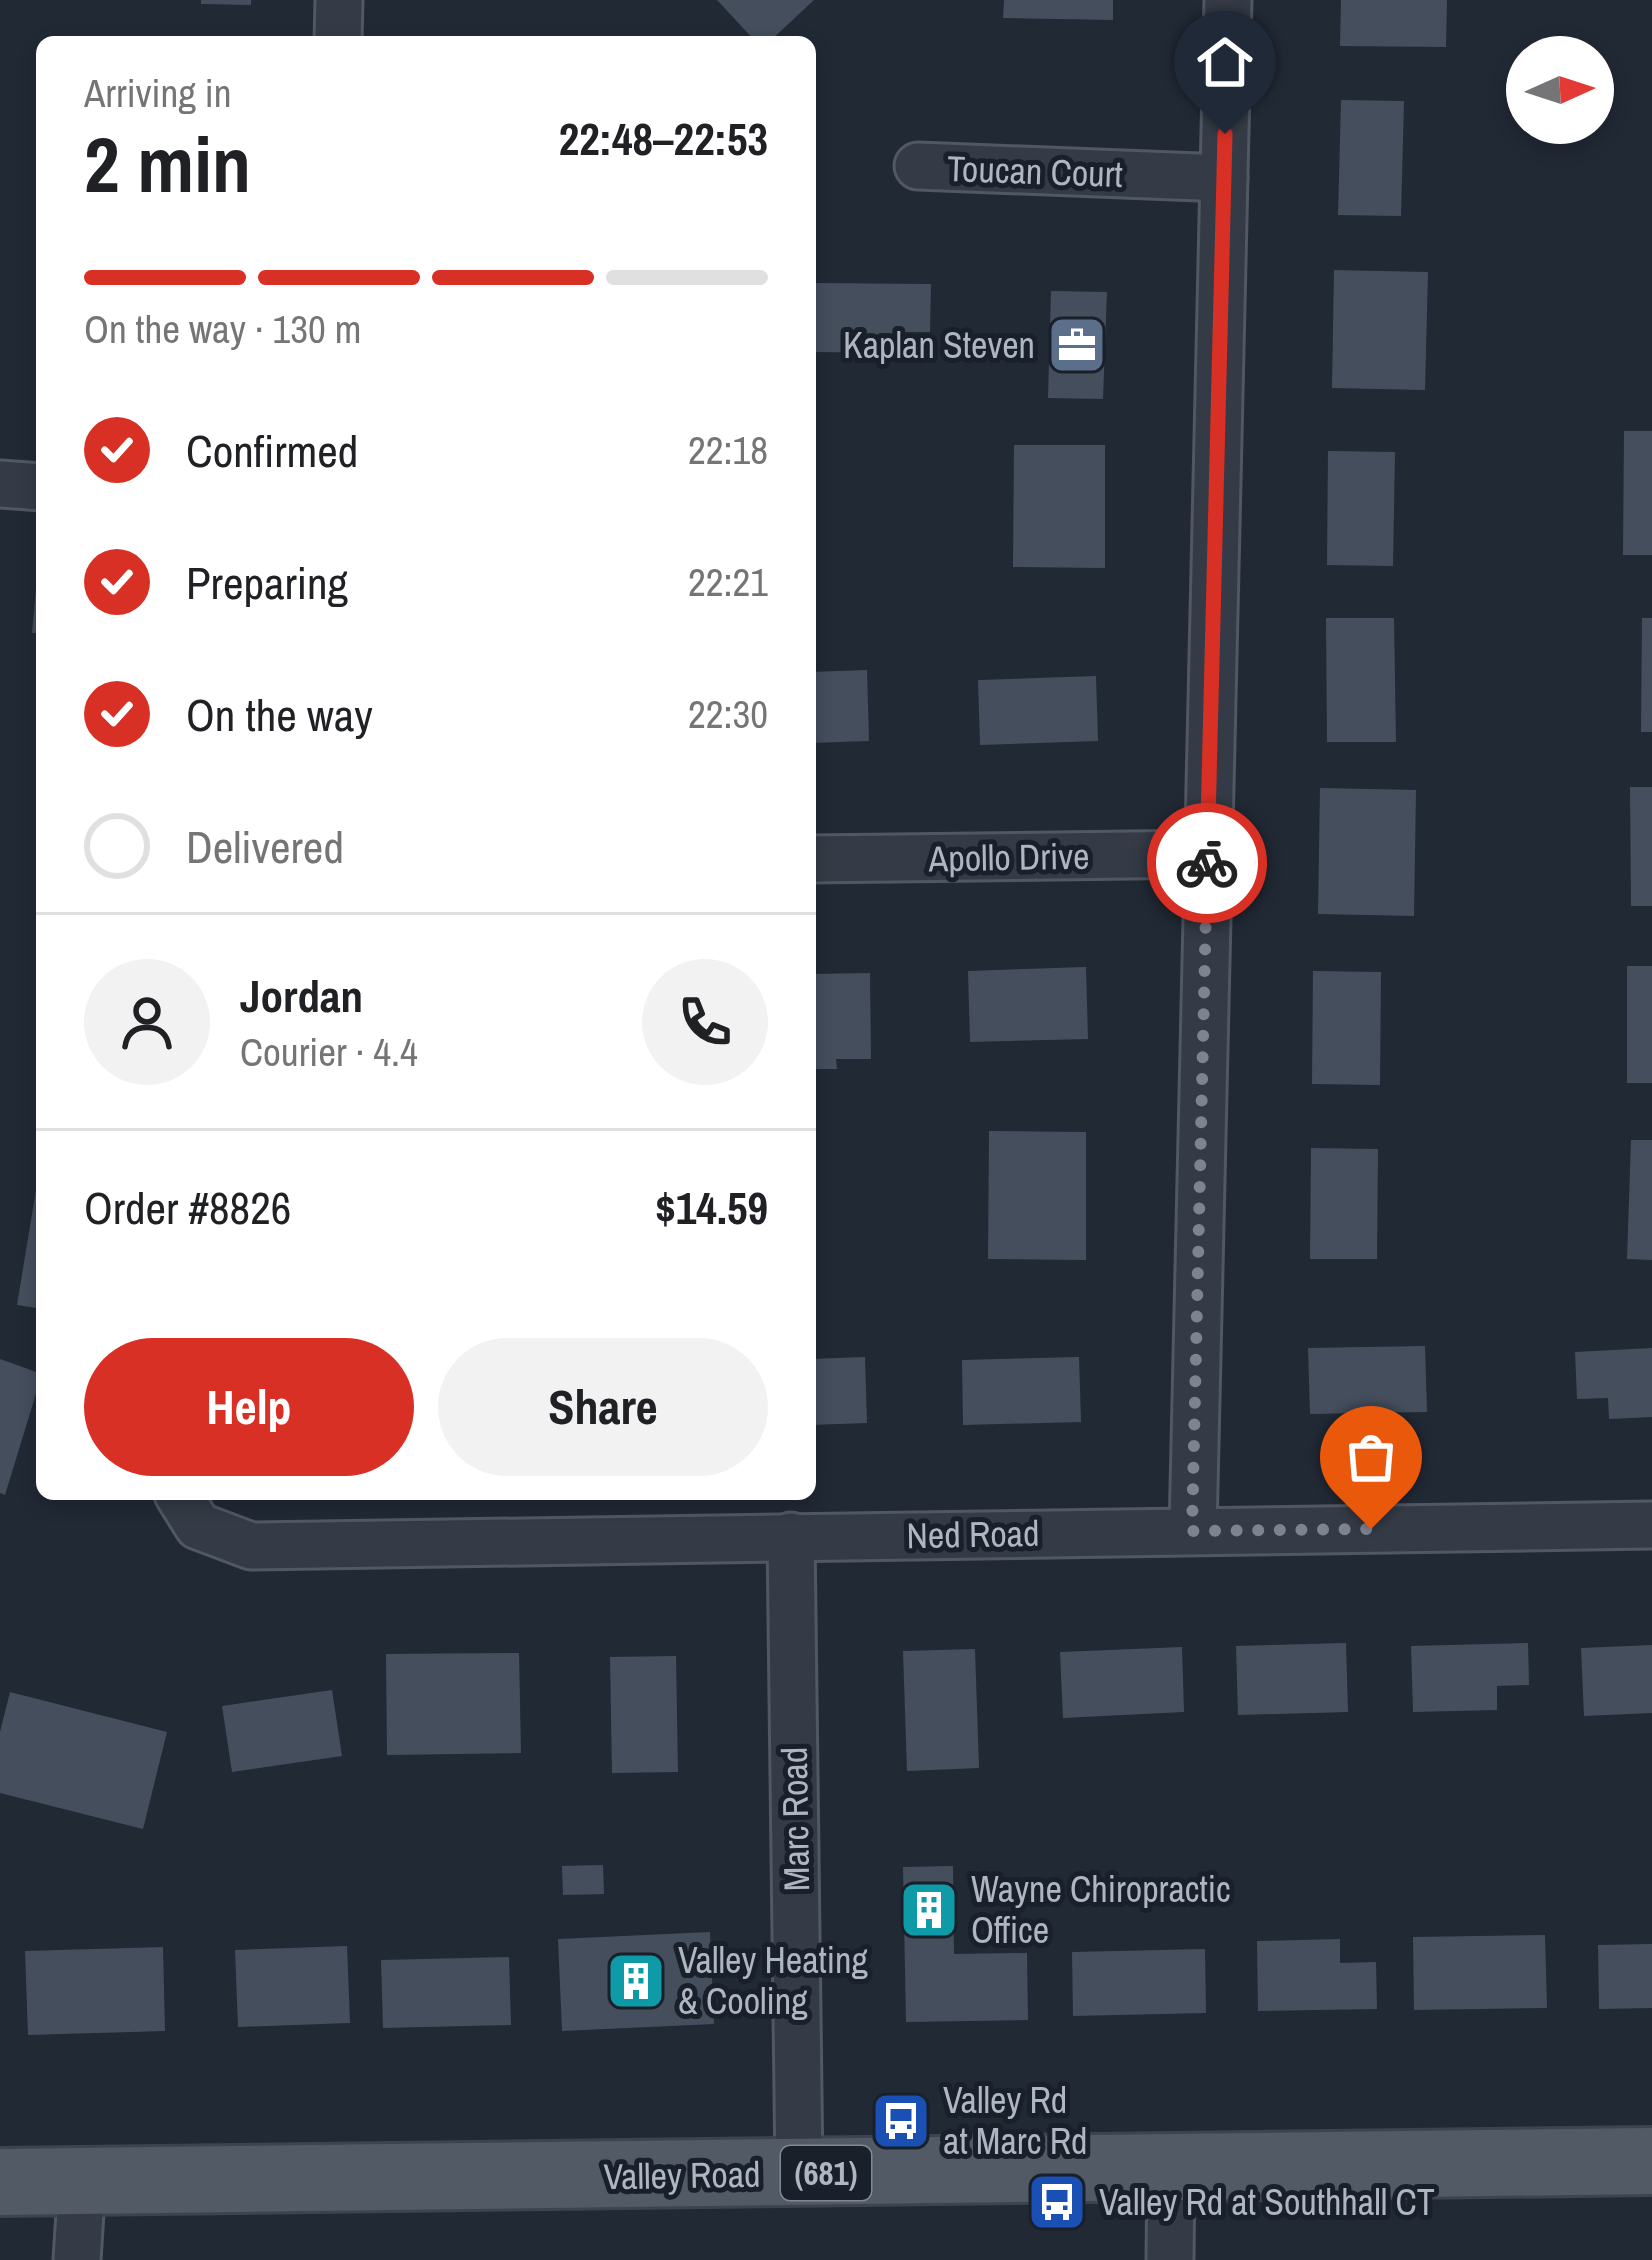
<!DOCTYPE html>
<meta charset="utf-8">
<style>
:root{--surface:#fff;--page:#f2f2f2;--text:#202124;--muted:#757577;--line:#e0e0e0;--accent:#d93025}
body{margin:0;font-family:"Archivo Narrow",sans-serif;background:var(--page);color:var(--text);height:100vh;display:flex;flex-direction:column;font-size:45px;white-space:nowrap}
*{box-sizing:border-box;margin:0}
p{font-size:39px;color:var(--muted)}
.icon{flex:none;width:66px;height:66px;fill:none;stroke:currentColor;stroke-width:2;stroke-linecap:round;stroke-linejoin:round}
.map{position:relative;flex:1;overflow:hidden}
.drawer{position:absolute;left:36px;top:36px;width:780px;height:1464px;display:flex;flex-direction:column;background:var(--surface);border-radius:18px;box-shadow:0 6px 18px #0003}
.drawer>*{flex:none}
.needle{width:78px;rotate:87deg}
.controls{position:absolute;left:1506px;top:36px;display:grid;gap:24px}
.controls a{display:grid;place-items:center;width:108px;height:108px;border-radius:50%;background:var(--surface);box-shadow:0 6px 18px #0003;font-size:60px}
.pin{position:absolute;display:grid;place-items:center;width:102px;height:102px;color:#fff;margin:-123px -51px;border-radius:50% 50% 50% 0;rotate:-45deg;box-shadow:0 0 12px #0007}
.pin .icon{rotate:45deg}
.courier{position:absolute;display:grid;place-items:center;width:120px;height:120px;margin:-60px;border:9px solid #d93025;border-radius:50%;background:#fff;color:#222;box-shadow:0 3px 15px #0007}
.overview em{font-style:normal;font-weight:700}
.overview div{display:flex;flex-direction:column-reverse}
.overview{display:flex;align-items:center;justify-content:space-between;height:204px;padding:0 48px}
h1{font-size:78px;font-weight:700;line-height:90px}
.bar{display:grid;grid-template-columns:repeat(4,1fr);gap:18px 12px;align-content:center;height:144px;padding:0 48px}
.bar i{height:15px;border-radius:9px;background:var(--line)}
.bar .on{background:var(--accent)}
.bar p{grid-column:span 4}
.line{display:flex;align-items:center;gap:30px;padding:0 48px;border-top:3px solid var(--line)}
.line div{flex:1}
.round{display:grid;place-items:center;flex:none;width:126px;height:126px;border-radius:63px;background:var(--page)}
ol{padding:0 48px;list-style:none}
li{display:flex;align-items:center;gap:36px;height:132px}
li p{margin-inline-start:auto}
li .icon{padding:12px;border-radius:50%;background:var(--accent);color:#fff;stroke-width:4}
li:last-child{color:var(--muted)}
li i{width:66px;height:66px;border:6px solid var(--line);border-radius:50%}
.cta{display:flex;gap:24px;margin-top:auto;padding:24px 48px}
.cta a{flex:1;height:138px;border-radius:72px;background:var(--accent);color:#fff;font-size:48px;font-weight:700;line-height:138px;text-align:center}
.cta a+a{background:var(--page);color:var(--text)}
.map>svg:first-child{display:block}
.building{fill:#444e5d}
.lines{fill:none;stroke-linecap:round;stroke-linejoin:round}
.minor-casing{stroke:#515864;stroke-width:51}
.primary-casing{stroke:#3d4450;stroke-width:72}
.minor{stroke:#343b46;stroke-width:45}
.primary{stroke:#525a66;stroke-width:66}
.done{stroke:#7d8491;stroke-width:12;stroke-dasharray:0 21.6}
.route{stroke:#d93025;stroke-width:15}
.labels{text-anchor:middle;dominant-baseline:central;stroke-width:10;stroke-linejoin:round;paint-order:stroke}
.shield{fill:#19202a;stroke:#818895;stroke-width:3}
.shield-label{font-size:33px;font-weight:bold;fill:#aeb5c3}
.street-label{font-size:36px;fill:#aeb5c3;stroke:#19202a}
.poi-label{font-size:36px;fill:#aeb5c3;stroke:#19202a;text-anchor:start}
</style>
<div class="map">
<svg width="1652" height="2260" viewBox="0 0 1652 2260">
<rect width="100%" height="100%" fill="#212935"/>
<!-- building -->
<g class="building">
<polygon points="201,0 251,0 251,5 201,4"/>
<polygon points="717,0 814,0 769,42 756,42"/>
<polygon points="1004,0 1113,0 1113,20 1003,18"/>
<polygon points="1341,0 1447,0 1446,47 1340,46"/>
<polygon points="1341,100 1404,101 1401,216 1338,215"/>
<polygon points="1334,270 1428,272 1425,390 1332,388"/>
<polygon points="814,283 931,284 930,332 897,332 897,353 813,352"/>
<polygon points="1051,291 1107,292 1103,399 1048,398"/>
<polygon points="1624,431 1652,431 1652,555 1623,555"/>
<polygon points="1014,445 1105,445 1105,568 1013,567"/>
<polygon points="1328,451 1395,452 1393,566 1327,565"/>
<polygon points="37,577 42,578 42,633 32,633"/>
<polygon points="1326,618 1394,618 1396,742 1327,742"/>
<polygon points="1642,618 1652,618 1652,732 1641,732"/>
<polygon points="867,670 869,741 810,743 810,672"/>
<polygon points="1096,676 1098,741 980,745 978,680"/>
<polygon points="1630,787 1652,787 1652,906 1631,906"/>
<polygon points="1320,788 1416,790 1414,916 1318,914"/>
<rect x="1627" y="966" width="25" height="117"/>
<polygon points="1086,967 1088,1039 970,1042 968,971"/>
<polygon points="1313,971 1381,972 1380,1085 1312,1084"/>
<polygon points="870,973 871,1059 836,1059 837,1069 810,1069 810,974"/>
<polygon points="989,1131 1086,1132 1086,1260 988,1259"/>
<polygon points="1631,1140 1652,1140 1652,1260 1627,1259"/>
<polygon points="1311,1148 1378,1149 1377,1259 1310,1259"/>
<polygon points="36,1190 42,1191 42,1309 17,1305"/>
<polygon points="1425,1346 1427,1412 1310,1414 1308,1348"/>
<polygon points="1652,1348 1652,1417 1609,1419 1608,1398 1577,1399 1575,1352"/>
<polygon points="865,1357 867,1423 810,1425 810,1359"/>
<polygon points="1079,1357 1081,1422 963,1425 962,1360"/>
<polygon points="0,1359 42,1374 5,1495 0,1493"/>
<polygon points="1346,1643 1348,1712 1238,1715 1236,1646"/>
<polygon points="1528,1643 1529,1685 1497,1686 1497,1710 1413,1712 1411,1646"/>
<polygon points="1652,1645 1652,1713 1584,1716 1581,1648"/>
<polygon points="1182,1647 1184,1712 1063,1718 1060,1652"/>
<polygon points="975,1649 979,1768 907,1771 903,1651"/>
<polygon points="519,1653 521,1753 387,1755 386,1654"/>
<polygon points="676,1656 678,1772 612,1773 610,1657"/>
<polygon points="332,1690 342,1756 232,1772 222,1706"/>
<polygon points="10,1692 167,1732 143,1829 0,1793 0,1732"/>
<polygon points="603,1865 604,1894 563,1895 562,1866"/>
<polygon points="953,1866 954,1954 1027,1953 1028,2020 906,2022 903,1867"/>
<polygon points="710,1932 714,2024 562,2031 558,1939"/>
<polygon points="1545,1935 1547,2008 1414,2010 1413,1937"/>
<polygon points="1340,1939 1340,1963 1376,1962 1377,2009 1258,2011 1257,1941"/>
<polygon points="1652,1944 1652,2008 1599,2009 1598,1945"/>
<polygon points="347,1946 350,2023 238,2027 235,1950"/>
<polygon points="163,1947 165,2031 28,2035 25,1951"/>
<polygon points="1205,1949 1206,2013 1073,2016 1072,1952"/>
<polygon points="509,1957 511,2025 383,2028 381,1960"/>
</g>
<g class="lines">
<defs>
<g id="minor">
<polyline points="338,42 339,0"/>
<polyline points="918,166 1224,178"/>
<polyline points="0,484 42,487"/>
<polyline points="810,859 1207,854"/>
<polyline points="178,1494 198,1526 251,1546 1652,1525"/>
<polyline points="1193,1531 1228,0"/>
<polyline points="791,1536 799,2173"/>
<polyline points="77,2260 82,2181"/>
<polyline points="1170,2260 1171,2168"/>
</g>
<polyline id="primary" points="0,2182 1652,2161"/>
</defs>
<!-- minor casing -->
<use href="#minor" class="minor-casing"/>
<!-- primary casing -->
<use href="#primary" class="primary-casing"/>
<!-- minor -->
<use href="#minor" class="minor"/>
<!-- primary -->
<use href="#primary" class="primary"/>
</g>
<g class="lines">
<!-- done -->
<polyline class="done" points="1207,863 1192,1531 1371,1529"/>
<!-- route -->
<polyline class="route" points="1207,863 1225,134"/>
</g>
<!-- icons -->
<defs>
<symbol id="office-square" viewBox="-11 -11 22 22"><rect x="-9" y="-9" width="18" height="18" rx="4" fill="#5c6f8a" stroke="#19202a"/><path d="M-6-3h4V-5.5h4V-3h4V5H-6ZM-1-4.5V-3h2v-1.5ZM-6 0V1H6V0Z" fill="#fff"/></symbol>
<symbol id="building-square" viewBox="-11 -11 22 22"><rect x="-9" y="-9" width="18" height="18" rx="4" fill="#0f9aa8" stroke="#19202a"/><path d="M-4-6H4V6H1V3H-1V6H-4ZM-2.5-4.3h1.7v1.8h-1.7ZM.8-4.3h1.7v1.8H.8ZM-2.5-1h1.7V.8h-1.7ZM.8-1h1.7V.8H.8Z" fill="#fff"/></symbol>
<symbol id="bus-square" viewBox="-11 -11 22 22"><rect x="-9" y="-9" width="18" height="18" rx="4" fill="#1a4fb4" stroke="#19202a"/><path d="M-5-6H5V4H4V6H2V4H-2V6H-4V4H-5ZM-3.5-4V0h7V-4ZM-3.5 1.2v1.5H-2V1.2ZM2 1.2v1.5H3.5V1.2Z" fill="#fff"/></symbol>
</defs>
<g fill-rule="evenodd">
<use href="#office-square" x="1044" y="312" width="66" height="66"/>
<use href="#building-square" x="896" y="1877" width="66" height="66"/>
<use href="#building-square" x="603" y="1948" width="66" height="66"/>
<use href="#bus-square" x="868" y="2088" width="66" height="66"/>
<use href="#bus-square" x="1024" y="2169" width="66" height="66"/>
</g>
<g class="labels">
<!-- shield labels -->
<rect class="shield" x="781" y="2146" width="90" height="54" rx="9"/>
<g class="shield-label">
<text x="826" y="2173">(681)</text>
</g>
<!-- street labels -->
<g class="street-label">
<text transform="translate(1035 171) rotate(2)">Toucan Court</text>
<text transform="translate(1009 857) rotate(-1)">Apollo Drive</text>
<text transform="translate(973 1534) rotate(-1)">Ned Road</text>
<text transform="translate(795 1819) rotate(-91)">Marc Road</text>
<text transform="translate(682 2175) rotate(-1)">Valley Road</text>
</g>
<!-- poi labels -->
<g class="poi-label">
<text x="1035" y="345" text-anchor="end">Kaplan Steven</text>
<text x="971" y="1889">Wayne Chiropractic<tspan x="971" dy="41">Office</tspan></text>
<text x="678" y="1960">Valley Heating<tspan x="678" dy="41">&amp; Cooling</tspan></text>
<text x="943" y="2100">Valley Rd<tspan x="943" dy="41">at Marc Rd</tspan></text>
<text x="1099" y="2202">Valley Rd at Southhall CT</text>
</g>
</g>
</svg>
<div class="controls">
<a><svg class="needle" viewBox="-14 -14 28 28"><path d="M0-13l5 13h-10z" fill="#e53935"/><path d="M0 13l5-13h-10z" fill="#757577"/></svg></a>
</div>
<div class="pin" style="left:1371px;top:1529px;background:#ea580c"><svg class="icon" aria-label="bag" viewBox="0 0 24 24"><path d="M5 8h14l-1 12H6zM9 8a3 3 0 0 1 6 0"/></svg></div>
<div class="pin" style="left:1225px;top:134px;background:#1f2937"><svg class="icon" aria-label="home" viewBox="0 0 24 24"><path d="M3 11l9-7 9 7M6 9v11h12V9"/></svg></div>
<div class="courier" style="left:1207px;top:863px"><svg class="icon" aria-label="bike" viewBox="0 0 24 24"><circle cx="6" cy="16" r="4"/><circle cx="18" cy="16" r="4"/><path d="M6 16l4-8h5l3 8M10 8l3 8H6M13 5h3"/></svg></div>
<section class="drawer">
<div class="overview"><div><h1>2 min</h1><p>Arriving in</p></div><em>22:48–22:53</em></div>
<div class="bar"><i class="on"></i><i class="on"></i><i class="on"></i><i></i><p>On the way · 130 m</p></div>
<ol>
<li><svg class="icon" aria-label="check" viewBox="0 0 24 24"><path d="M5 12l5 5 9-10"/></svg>Confirmed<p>22:18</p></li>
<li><svg class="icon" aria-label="check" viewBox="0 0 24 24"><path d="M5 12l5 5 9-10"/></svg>Preparing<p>22:21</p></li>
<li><svg class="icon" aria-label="check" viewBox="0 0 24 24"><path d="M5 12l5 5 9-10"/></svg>On the way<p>22:30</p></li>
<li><i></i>Delivered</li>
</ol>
<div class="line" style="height:216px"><a class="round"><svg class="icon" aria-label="person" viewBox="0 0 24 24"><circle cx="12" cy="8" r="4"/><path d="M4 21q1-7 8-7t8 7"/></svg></a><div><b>Jordan</b><p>Courier · 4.4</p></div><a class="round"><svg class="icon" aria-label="phone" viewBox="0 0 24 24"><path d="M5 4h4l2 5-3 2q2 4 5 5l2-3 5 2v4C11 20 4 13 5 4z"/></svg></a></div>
<div class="line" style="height:156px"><div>Order #8826</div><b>$14.59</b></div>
<div class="cta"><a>Help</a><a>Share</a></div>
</section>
</div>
